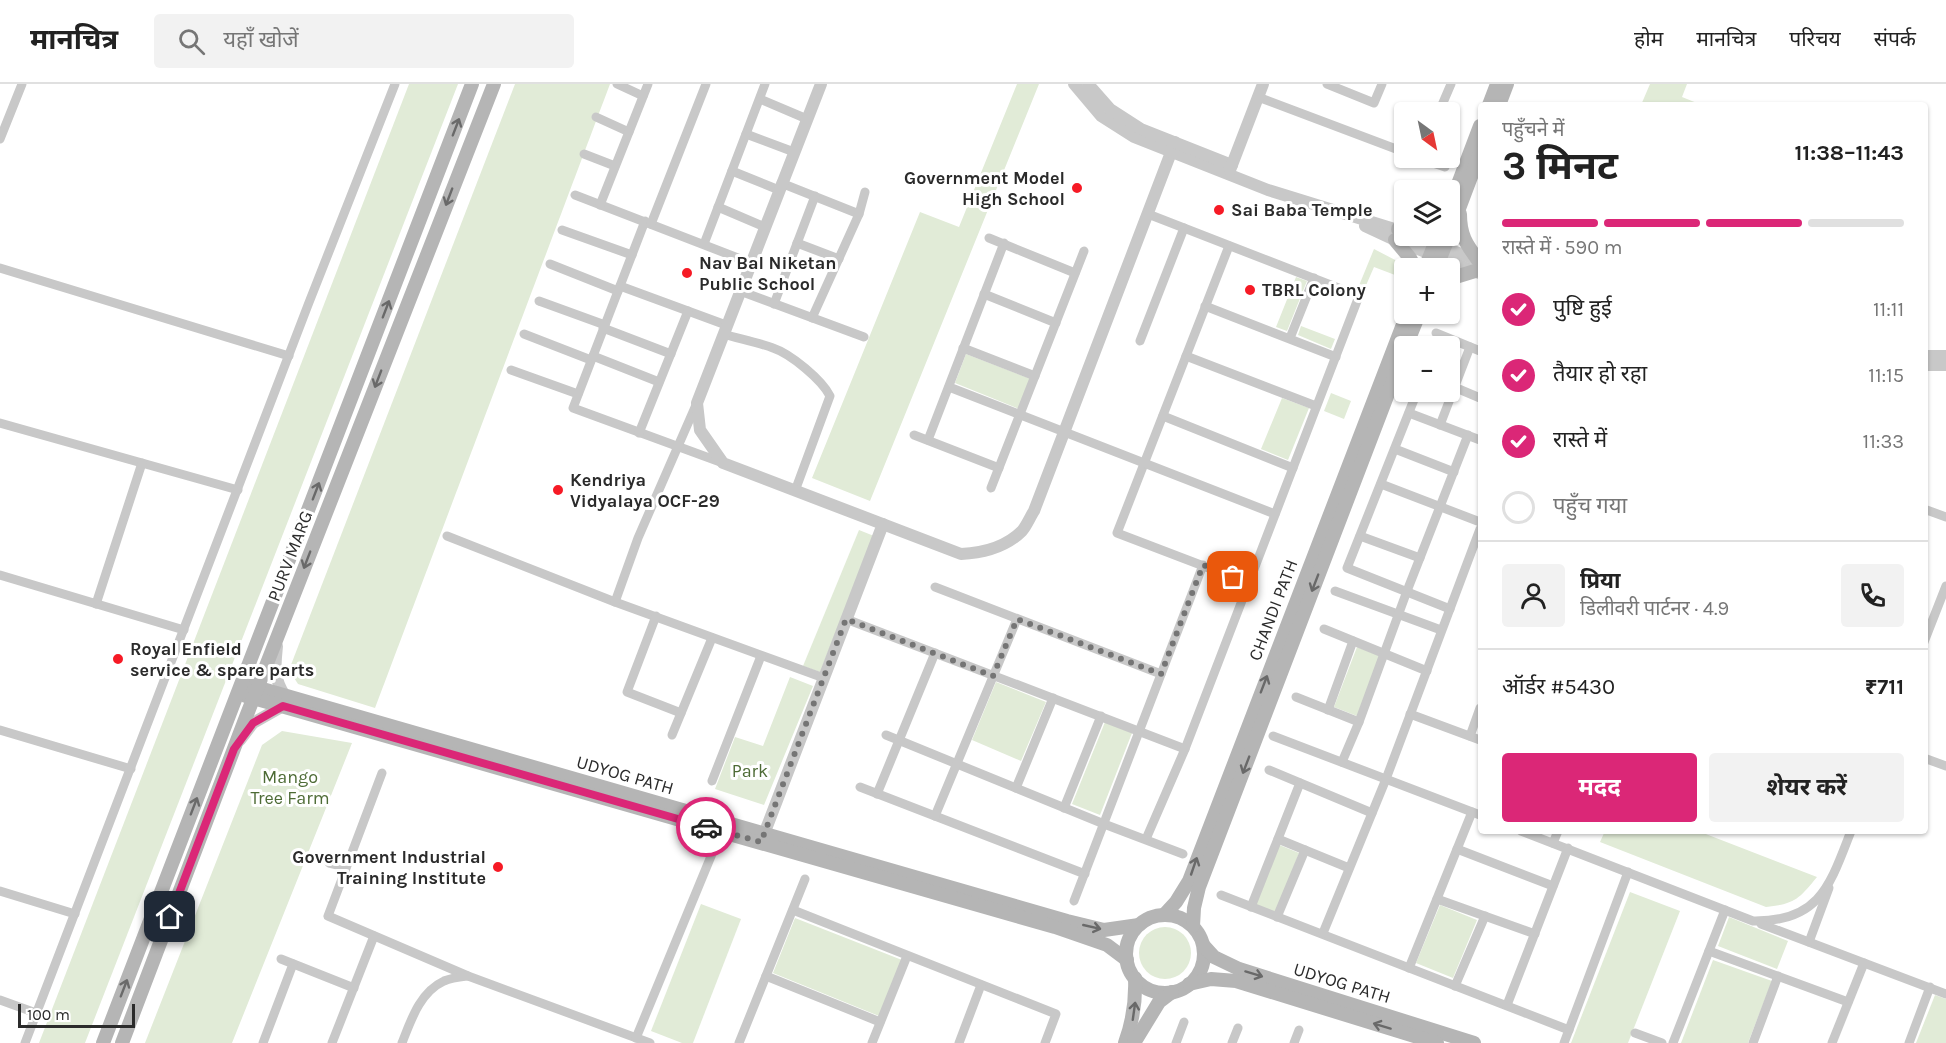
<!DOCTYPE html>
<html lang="hi">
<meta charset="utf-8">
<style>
:root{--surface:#fff;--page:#f2f2f2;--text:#222;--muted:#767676;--line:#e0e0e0;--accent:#db2777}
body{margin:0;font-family:Karla,"Noto Sans Devanagari",sans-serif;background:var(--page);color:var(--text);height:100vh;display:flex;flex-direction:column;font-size:22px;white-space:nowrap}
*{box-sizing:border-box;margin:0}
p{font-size:20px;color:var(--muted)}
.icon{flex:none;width:33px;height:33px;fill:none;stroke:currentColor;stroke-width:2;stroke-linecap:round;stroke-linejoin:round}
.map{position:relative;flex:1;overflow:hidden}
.details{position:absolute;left:1478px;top:18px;width:450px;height:732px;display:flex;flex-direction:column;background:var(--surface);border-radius:6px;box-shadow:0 2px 4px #0004}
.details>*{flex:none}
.needle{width:39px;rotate:147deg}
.controls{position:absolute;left:1394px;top:18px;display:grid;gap:12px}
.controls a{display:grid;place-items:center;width:66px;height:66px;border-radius:6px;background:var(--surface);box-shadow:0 2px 4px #0004;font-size:30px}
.scale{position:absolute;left:18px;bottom:15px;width:117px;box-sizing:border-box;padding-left:6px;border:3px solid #2b2b2b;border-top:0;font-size:16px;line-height:21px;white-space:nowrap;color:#2b2b2b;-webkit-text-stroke:4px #fff;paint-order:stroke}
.pin{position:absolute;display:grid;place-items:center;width:51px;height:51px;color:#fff;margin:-26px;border-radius:12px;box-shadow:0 3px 9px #0006}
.courier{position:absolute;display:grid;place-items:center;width:60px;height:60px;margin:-30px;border:4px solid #db2777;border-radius:50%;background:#fff;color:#222;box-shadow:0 2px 8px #0007}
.summary em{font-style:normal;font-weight:700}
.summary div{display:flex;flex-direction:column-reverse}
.summary{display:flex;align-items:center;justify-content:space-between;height:102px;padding:0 24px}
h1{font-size:39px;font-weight:700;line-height:45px}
.bar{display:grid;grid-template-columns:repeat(4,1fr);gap:9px 6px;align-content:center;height:72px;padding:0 24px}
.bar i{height:8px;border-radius:4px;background:var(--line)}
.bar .selected{background:var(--accent)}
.bar p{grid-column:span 4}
.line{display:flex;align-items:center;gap:15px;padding:0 24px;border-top:2px solid var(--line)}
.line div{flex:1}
.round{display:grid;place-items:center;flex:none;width:63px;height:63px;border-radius:6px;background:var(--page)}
ol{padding:0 24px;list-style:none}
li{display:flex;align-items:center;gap:18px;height:66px}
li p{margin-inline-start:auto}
li .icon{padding:6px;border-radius:50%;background:var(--accent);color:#fff;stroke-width:4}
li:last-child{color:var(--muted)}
li i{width:33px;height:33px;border:3px solid var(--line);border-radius:50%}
.action{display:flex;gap:12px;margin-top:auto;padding:12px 24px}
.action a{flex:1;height:69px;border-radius:6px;background:var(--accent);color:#fff;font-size:24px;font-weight:700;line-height:69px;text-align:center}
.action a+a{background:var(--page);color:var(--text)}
header{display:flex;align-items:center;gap:36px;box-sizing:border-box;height:84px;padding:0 30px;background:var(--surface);border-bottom:2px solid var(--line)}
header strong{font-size:28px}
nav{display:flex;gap:33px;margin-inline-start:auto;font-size:21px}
.search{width:420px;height:54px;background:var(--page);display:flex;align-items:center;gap:15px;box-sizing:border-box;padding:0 21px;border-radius:6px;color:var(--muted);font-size:22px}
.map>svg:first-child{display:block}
.green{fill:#e1ebd7}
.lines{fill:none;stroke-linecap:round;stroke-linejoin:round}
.minor{stroke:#c8c8c8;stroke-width:9}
.tertiary{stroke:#c8c8c8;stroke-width:12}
.secondary{stroke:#b5b5b5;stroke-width:14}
.oneway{stroke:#696969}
.done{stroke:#757575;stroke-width:6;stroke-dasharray:0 10.8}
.route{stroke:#db2777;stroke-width:8}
.poi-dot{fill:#f61a25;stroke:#fff;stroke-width:2}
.labels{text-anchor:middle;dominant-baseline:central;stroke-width:6;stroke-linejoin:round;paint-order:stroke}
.poi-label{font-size:18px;font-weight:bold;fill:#2b2b2b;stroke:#fff;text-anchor:start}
.street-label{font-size:18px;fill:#2b2b2b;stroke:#fff}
.park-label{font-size:18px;fill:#4d6b35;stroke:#fff}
</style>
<header>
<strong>मानचित्र</strong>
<div class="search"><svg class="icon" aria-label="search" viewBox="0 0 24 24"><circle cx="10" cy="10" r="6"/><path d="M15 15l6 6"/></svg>यहाँ खोजें</div>
<nav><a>होम</a><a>मानचित्र</a><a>परिचय</a><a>संपर्क</a></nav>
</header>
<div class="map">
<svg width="1946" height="959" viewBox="0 0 1946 959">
<rect width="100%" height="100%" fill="#fff"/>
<!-- green -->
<g class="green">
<polygon points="409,0 458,0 85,959 39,959"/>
<polygon points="515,0 610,0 375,624 298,600 289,586"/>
<polygon points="1017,0 1039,0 870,417 812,394 920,128 959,143"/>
<polygon points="1650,0 1687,0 1682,13 1702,21 1641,21"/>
<polygon points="1374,165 1399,178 1395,191 1374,183 1364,206 1358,204"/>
<polygon points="1296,193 1307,197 1287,247 1276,243"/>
<polygon points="1301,242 1335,255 1331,265 1298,251"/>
<polygon points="966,270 1031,295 1019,325 955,299"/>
<polygon points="1331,309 1351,317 1344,335 1324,327"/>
<polygon points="1282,314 1309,324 1288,376 1261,365"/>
<polygon points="859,446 874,452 820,588 803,582"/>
<polygon points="1357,563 1380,572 1357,632 1334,623"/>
<polygon points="790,593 813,602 764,721 715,705 735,653 763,662"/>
<polygon points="996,598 1046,618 1021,677 972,656"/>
<polygon points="1105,638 1132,649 1100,731 1072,720"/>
<polygon points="282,647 352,659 232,959 145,959 262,661"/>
<path d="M1605,747H1698L1817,793C1799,815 1795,820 1766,823L1600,758Z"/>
<polygon points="1277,760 1299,769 1276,830 1254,821"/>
<polygon points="1630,808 1680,827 1628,959 1571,959"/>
<polygon points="701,820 741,835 693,959 682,959 651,947"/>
<polygon points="1440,821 1477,836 1453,894 1416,879"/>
<polygon points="1729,833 1788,857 1777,885 1718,862"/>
<polygon points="795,834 902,876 879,932 773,889"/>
<circle cx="1165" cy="869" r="26"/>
<polygon points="1713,876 1772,897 1748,959 1681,959"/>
<polygon points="1935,911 1946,915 1946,959 1916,959"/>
</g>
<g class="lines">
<!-- minor -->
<g class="minor">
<polyline points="617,0 643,12"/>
<polyline points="1327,0 1374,19 1382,0"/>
<polyline points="1258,13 1404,68"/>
<polyline points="760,15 807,35"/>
<polyline points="1439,28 1451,0"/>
<polyline points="596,33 629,48"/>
<polyline points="746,50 794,68"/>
<polyline points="0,55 22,0"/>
<polyline points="584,70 615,82"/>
<polyline points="1418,74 1445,83"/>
<polyline points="732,87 779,106"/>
<polyline points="781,99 859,130"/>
<polyline points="575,111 751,179"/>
<polyline points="600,121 648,0"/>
<polyline points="718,123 765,143"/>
<polyline points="645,137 573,324 723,379"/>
<polyline points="651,140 706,0"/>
<polyline points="562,146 632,171"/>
<polyline points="989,154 1075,189"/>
<polyline points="797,159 839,175"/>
<polyline points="704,160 765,0"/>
<polyline points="1229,162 1117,449 1248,499"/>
<polyline points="550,180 618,207"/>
<polyline points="0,184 289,272"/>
<polyline points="620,202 726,241"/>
<polyline points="740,207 864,253"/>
<polyline points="984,210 1056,239"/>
<polyline points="539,217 605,241"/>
<polyline points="774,220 815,112"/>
<polyline points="1205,222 1336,273"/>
<polyline points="812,234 859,130 865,108"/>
<polyline points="603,244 671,270"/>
<polyline points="1436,249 1480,267"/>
<polyline points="524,250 591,276"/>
<path d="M723,250C740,255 757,258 773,264C791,270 822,296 830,312L795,407"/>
<polyline points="1290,254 1314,194"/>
<polyline points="1140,257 1184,144"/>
<polyline points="963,264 1035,292"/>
<polyline points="593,272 659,298"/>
<polyline points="1186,272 1316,322"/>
<polyline points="511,286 578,310"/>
<polyline points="949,303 1275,430"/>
<polyline points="1454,303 1480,314"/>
<polyline points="1417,308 1347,484 1450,525"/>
<polyline points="1433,308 1450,314"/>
<polyline points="1409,329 1480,356"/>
<polyline points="1163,332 1293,384"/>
<polyline points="0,339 238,406"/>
<polyline points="1440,341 1470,263"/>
<polyline points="639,349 688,227"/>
<polyline points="914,351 999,384"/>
<polyline points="928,356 1004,159"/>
<polyline points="1395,365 1454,388"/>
<polyline points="1381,400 1480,438"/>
<polyline points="991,404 1084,167"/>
<polyline points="1924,425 1946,433"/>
<polyline points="447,452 615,518 824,594"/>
<polyline points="1360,452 1420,474"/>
<polyline points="0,491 184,546"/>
<polyline points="935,503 1161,590"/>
<polyline points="1335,507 1441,546"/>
<polyline points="615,518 638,454 696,321"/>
<polyline points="96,520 142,379"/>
<polyline points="656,532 627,608 681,629"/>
<polyline points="846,535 1185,665"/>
<polyline points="1324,545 1427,587"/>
<polyline points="1924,558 1946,502"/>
<polyline points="1296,613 1359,638"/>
<polyline points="1328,626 1353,557"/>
<polyline points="1410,630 1480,656"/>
<polyline points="0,646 131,685"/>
<polyline points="672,651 712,554"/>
<polyline points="886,651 1104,740 1183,770"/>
<polyline points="1273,652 1480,731"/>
<polyline points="1470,652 1480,624"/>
<polyline points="1924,674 1946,682"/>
<polyline points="1342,678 1359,638 1407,507 1468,351"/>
<polyline points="1269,686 1372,729"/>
<polyline points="382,689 328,832 468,892 650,959"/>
<polyline points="712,697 761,572"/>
<polyline points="860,703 1085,790"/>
<polyline points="1016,704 1053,614"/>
<polyline points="877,710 935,569"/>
<polyline points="1064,724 1101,632"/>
<polyline points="935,732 1017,535"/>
<path d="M1521,747L1753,837C1820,838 1830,801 1851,747"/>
<polyline points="1146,755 1185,665 1359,212 1148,130"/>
<polyline points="1278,755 1349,784"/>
<polyline points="1553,759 1558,747"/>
<polyline points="1457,765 1553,802"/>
<polyline points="329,779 346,783"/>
<polyline points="0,807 75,830"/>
<polyline points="1221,811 1569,946"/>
<polyline points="1437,815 1535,850"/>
<polyline points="1074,817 1203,481"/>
<polyline points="1251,823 1300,699"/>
<polyline points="793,826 1056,930 1045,959"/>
<polyline points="1277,833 1305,766"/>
<polyline points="1761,840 1946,910"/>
<polyline points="1323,849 1386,695 1480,445"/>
<polyline points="1809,858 1829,804"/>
<polyline points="1709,867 1848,918"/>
<polyline points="281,875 354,904"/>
<polyline points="1409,884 1472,728"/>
<polyline points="766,892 880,938"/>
<polyline points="1455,902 1485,832"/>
<polyline points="0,916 36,929"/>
<polyline points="1507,921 1568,764"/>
<polyline points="1635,949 1662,959"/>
<polyline points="636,954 721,748"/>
<polyline points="25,959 308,221 395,0"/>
<polyline points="263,959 293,880"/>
<polyline points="332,959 374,852"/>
<path d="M402,959C411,936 420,908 444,897C451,894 460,893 468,892"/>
<polyline points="739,959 805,795"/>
<polyline points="872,959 907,872"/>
<polyline points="959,959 981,901"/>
<polyline points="1176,959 1184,938"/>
<polyline points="1232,959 1238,944"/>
<polyline points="1294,959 1299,946"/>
<polyline points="1564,959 1628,788"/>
<polyline points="1673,959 1725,826"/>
<polyline points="1753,959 1778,892"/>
<polyline points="1832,959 1864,879"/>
<polyline points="1909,959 1930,903"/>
</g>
<!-- tertiary -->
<g class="tertiary">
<path d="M821,0L697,319L700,346L723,379L961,470C983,469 1006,463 1022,447C1027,441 1030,433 1034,427L1175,58"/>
<polyline points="1074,0 1101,32 1134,53 1268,106 1404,148"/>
<polyline points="1088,0 1110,25 1141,45 1232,81"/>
<polyline points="1230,86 1263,0"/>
<polyline points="1365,142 1395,156 1479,189"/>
<polyline points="1414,152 1480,177"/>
<polyline points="1924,272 1946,272"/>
<polyline points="1924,281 1946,281"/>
<path d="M277,562C275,583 273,593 285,612"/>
<polyline points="240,656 253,639 283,622"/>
<polyline points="761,758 883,440"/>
</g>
<!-- secondary -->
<g class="secondary">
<polyline points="1489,21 1497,0"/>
<polyline points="1499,21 1507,0"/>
<polyline points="1449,124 1480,42"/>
<path d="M1460,130C1460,151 1466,160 1478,176"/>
<polyline points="1398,145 1404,145"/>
<polyline points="1449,151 1480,69"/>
<polyline points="1395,156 1410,174 1415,184"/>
<polyline points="1425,184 1438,152"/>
<polyline points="1436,184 1449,152"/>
<polyline points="1449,195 1475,187"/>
<polyline points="1406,262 1419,230"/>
<polyline points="249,601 1067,837 1104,846 1139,841"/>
<polyline points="246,612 1055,843 1107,861 1127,876"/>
<polyline points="1164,831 1176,818 1189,797 1407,230"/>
<circle cx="1165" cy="870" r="39"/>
<polyline points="1193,842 1194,824 1199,803 1404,268"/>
<polyline points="1204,862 1214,873 1239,885 1474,959"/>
<polyline points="1189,900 1211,895 1236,897 1437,959"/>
<polyline points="103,959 472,0"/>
<polyline points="122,959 246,633 494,0"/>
<path d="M1125,959C1133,937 1136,917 1135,894"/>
<polyline points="1134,959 1159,918 1172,908"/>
</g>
</g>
<!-- one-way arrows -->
<defs><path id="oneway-shaft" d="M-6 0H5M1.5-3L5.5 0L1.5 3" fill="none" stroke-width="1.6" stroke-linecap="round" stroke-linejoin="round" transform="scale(1.5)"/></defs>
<g class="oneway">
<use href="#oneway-shaft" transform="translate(456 43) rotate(-69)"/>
<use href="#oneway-shaft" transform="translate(449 113) rotate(111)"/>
<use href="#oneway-shaft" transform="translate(386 225) rotate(-69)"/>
<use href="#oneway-shaft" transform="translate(378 295) rotate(111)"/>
<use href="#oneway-shaft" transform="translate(316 407) rotate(-69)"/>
<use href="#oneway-shaft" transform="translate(307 476) rotate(111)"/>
<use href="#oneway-shaft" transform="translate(1315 499) rotate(111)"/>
<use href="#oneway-shaft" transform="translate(1264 600) rotate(-69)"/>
<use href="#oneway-shaft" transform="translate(1246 681) rotate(111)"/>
<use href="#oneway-shaft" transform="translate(194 722) rotate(-69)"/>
<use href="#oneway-shaft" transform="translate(1194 782) rotate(-71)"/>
<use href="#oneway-shaft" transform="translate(1092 843) rotate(13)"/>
<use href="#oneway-shaft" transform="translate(1254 890) rotate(17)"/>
<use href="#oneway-shaft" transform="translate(124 904) rotate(-69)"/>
<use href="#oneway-shaft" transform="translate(1134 927) rotate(-82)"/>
<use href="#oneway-shaft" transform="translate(1382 942) rotate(-163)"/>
</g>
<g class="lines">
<!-- done -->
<polyline class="done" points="706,743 761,758 846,535 993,592 1017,535 1161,590 1203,481 1233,493"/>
<!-- route -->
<polyline class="route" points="170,833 234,665 253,639 283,622 706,743"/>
</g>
<!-- markers -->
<g class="poi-dot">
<circle cx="1077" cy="104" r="6"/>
<circle cx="1219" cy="126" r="6"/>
<circle cx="687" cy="189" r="6"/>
<circle cx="1250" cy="206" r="6"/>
<circle cx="558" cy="406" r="6"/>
<circle cx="118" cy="575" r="6"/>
<circle cx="498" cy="783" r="6"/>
</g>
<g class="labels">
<!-- poi labels -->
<g class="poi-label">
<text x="1065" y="94" text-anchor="end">Government Model<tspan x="1065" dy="21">High School</tspan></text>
<text x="1231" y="126">Sai Baba Temple</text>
<text x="699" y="179">Nav Bal Niketan<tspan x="699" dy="21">Public School</tspan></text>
<text x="1262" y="206">TBRL Colony</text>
<text x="570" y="396">Kendriya<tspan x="570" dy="21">Vidyalaya OCF-29</tspan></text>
<text x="130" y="565">Royal Enfield<tspan x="130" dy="21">service &amp; spare parts</tspan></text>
<text x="486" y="773" text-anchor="end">Government Industrial<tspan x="486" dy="21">Training Institute</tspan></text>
</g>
<!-- street labels -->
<g class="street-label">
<text transform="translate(290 472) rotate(-69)">PURV MARG</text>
<text transform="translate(1273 526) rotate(-69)">CHANDI PATH</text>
<text transform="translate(625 691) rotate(16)">UDYOG PATH</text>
<text transform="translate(1342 899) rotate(17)">UDYOG PATH</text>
</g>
<!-- park labels -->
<g class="park-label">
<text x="750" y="687">Park</text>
<text x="290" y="693">Mango<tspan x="290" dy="21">Tree Farm</tspan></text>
</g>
</g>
</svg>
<div class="controls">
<a><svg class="needle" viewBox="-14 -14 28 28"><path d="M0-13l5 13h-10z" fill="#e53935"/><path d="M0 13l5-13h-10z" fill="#767676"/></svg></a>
<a><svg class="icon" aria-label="layers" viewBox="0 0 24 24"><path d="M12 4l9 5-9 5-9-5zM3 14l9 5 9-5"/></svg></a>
<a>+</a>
<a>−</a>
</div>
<div class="scale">100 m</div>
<div class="pin" style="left:1233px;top:493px;background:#ea580c"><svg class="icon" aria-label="bag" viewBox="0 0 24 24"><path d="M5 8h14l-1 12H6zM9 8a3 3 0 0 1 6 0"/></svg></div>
<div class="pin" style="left:170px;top:833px;background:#1f2937"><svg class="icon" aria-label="home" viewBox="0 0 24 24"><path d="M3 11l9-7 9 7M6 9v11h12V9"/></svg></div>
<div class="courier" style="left:706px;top:743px"><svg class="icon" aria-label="car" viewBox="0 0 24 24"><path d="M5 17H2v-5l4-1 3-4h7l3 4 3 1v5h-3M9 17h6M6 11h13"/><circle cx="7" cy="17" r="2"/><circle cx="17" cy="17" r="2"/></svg></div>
<section class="details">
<div class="summary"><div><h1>3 मिनट</h1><p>पहुँचने में</p></div><em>11:38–11:43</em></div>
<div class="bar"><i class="selected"></i><i class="selected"></i><i class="selected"></i><i></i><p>रास्ते में · 590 m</p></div>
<ol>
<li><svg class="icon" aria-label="check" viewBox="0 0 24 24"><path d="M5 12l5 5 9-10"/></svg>पुष्टि हुई<p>11:11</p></li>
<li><svg class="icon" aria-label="check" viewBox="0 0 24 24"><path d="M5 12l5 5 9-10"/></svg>तैयार हो रहा<p>11:15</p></li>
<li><svg class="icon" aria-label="check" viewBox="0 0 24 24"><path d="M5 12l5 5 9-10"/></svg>रास्ते में<p>11:33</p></li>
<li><i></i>पहुँच गया</li>
</ol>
<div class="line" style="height:108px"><a class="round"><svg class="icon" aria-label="person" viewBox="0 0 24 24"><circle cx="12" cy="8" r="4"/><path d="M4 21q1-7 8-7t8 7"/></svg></a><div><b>प्रिया</b><p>डिलीवरी पार्टनर · 4.9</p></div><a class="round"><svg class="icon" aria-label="phone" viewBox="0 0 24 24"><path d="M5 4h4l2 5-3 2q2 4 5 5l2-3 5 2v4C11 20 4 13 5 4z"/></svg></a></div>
<div class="line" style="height:78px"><div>ऑर्डर #5430</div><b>₹711</b></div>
<div class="action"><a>मदद</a><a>शेयर करें</a></div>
</section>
</div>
